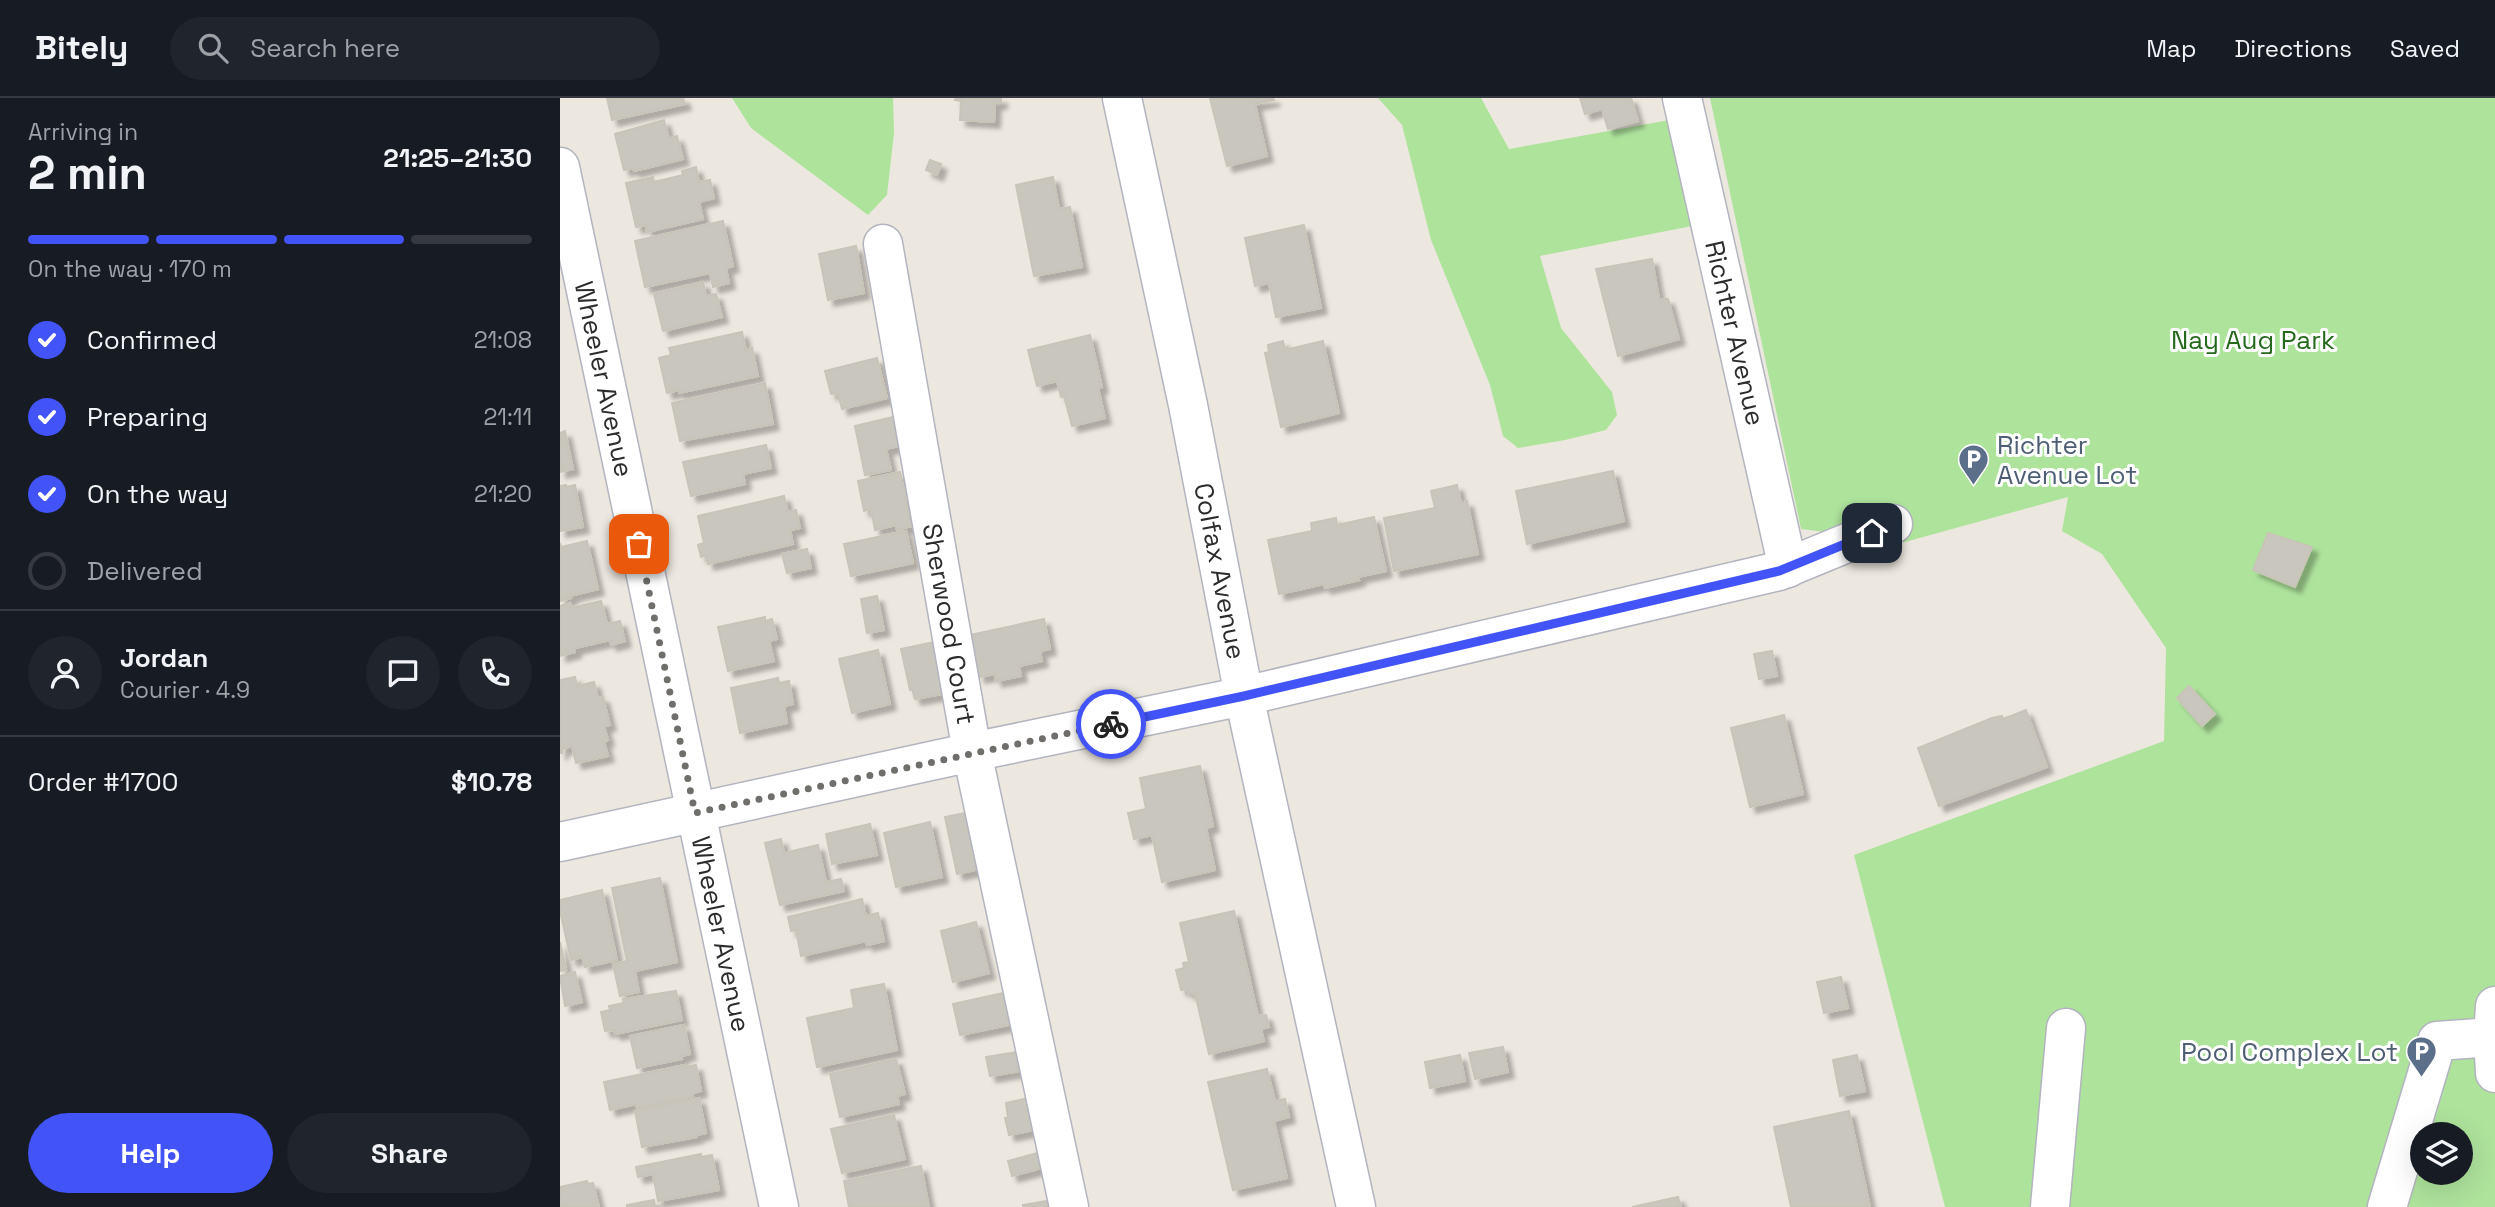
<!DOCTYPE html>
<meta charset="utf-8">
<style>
:root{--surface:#171b24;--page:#20242c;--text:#f1f3f6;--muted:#9ea1a6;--line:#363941;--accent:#4254f7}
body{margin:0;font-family:"Space Grotesk",sans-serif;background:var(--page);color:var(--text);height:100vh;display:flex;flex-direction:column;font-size:26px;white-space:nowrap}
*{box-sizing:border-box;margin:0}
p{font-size:23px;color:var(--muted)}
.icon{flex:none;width:38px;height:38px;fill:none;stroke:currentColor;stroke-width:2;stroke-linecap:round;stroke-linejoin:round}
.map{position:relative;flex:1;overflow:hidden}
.drawer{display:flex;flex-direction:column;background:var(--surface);width:560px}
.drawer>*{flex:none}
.controls{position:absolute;left:1850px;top:1024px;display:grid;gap:14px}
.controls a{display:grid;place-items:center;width:63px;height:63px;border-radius:50%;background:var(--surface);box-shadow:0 7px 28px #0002;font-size:35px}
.pin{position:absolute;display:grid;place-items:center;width:60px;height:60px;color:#fff;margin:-30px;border-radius:14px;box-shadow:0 4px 10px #0006}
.courier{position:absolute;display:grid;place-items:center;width:70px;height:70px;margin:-35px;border:5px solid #4254f7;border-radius:50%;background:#fff;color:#222;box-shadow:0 2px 9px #0007}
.summary em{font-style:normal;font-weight:800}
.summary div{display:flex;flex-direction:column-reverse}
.summary{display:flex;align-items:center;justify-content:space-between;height:119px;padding:0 28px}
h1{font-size:46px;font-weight:800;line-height:52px}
.bar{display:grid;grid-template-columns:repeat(4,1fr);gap:10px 7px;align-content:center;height:84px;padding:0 28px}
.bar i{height:9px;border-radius:5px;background:var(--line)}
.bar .active{background:var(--accent)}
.bar p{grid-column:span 4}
.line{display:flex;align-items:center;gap:18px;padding:0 28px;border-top:2px solid var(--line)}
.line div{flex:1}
.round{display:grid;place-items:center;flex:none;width:74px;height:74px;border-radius:37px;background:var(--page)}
ol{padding:0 28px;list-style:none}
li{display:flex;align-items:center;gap:21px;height:77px}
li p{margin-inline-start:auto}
li .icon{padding:7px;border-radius:50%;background:var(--accent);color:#fff;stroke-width:4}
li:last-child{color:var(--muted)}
li i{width:38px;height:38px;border:4px solid var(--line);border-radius:50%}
.primary-button{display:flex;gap:14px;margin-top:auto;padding:14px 28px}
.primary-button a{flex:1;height:80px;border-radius:42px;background:var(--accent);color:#fff;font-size:28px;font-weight:800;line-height:80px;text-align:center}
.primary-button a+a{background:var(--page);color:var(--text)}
header{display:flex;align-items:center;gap:42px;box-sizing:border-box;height:98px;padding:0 35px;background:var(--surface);border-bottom:2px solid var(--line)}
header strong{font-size:33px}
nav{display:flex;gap:38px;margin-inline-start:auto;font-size:24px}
.search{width:490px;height:63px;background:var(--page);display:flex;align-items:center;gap:18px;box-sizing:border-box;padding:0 24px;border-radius:38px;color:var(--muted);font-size:26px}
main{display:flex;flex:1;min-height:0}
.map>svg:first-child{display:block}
.green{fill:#aee39c;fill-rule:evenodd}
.building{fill:#c9c6bd;stroke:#c9c4b8;stroke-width:2;filter:url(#shadow)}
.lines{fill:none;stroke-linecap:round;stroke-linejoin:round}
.minor-casing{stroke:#b2b4bf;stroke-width:41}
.minor{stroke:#fff;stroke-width:38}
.done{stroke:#706e6b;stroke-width:7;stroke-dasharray:0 12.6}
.route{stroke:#4254f7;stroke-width:9}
.labels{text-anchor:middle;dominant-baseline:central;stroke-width:6;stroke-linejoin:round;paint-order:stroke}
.street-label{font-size:26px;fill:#2c2c2c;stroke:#fff}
.park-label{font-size:26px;fill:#25691c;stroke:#fff}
.service-label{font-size:26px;fill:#4e5e75;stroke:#fff;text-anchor:start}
</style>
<header>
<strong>Bitely</strong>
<div class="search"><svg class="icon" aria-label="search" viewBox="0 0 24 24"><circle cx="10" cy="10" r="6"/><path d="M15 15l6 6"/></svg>Search here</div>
<nav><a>Map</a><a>Directions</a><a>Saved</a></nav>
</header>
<main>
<section class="drawer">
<div class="summary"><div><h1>2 min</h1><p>Arriving in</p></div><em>21:25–21:30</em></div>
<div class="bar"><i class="active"></i><i class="active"></i><i class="active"></i><i></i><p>On the way · 170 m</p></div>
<ol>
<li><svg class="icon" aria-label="check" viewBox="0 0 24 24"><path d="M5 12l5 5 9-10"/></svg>Confirmed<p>21:08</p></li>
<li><svg class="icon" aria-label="check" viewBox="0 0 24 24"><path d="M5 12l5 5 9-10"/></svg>Preparing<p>21:11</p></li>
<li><svg class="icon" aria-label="check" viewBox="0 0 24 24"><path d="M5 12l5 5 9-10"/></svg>On the way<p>21:20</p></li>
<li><i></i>Delivered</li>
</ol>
<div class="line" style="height:126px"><a class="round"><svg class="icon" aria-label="person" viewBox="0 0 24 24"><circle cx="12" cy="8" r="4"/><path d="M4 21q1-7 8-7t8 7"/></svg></a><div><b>Jordan</b><p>Courier · 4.9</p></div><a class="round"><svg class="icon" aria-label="chat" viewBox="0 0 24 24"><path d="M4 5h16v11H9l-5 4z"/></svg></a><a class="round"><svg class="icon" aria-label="phone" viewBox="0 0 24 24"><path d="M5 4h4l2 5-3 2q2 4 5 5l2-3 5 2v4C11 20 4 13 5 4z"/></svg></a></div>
<div class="line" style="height:91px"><div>Order #1700</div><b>$10.78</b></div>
<div class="primary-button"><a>Help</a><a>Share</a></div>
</section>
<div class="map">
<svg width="1935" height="1109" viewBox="0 0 1935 1109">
<defs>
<filter id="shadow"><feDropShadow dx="6" dy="6" stdDeviation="2" flood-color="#0004"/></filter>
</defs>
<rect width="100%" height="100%" fill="#ede8df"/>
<!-- green -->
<g class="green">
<polygon points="172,0 333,0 334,35 327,97 308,117 191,30"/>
<polygon points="818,0 921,0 949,51 1115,21 1137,127 980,158 1001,230 1052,294 1057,317 1046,332 1005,342 958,350 943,338 930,287 871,142 842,27"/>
<path d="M1150,0H1935V1109H1385L1294,757L1604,643L1606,550L1542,456L1502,433L1508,399L1345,444L1241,431ZM1862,1036H1900V1074H1862Z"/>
</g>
<!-- building -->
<g class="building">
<polygon points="47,0 123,0 125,6 52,22"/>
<polygon points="396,0 441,0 441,5 435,5 434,24 400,22 401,3 395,2"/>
<polygon points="650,0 713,0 714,2 695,6 707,58 667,68"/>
<polygon points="1020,0 1071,0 1078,23 1048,31 1042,11 1025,16"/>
<polygon points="104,22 109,41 117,38 123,61 74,73 73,70 64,72 55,36"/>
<polygon points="370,62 381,66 377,77 366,72"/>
<polygon points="136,69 139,84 150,82 154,100 139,104 143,121 87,134 86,127 76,129 66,85 93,79 94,84 123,77 122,73"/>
<polygon points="493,79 499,111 510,109 522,169 474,178 456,87"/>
<polygon points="163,123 173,168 166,170 169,185 153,189 150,175 85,189 75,143"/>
<polygon points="744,127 761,210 716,219 709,185 695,188 685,140"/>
<polygon points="296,148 304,195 268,202 259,156"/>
<polygon points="1092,161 1099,201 1108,201 1119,241 1058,258 1036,171"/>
<polygon points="143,184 146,198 156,196 162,219 103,233 94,196"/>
<polygon points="182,234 186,252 192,250 198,278 119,295 119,292 107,295 99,260 111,257 109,250"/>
<polygon points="530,237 542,289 538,290 545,320 512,328 504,298 501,299 497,283 477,288 468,252"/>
<polygon points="723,243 725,252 763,243 779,315 721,329 705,255 709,254 708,247"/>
<polygon points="317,260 327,300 282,311 278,295 271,296 265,273"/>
<polygon points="205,285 213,326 120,343 112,305"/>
<polygon points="333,319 339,348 326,351 331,372 305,377 295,328"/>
<polygon points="5,333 13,371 0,374 0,335"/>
<polygon points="206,347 211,370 183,376 185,386 131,398 123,364"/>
<polygon points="1053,373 1064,423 967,446 956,393"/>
<polygon points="340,374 352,428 337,432 336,427 315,432 311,411 304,413 298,383"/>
<polygon points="6,387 6,389 15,387 23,429 0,433 0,388"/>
<polygon points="897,387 901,405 907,403 918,456 834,473 824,420 875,410 871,393"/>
<polygon points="224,398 228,414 236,412 240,430 230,432 233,446 148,466 146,457 141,459 138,447 144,445 138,418"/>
<polygon points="814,419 826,473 798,479 799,482 765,490 764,486 719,496 708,442 752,433 751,425 776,420 777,427"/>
<polygon points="346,433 353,465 291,478 284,446"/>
<polygon points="1708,435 1752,449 1735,489 1693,472"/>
<polygon points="27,443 38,491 10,498 11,500 0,503 0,445 1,449"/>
<polygon points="247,451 251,470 227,475 222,456"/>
<polygon points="317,498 324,532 307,535 301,501"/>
<polygon points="41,503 47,526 60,523 65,543 51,547 50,542 15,550 15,554 0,558 0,508 10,505 11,510"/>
<polygon points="205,519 205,523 212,521 217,541 209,543 214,563 168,573 158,529"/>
<polygon points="484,521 490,551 480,553 482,563 459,568 461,578 436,583 435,576 419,579 410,537"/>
<polygon points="379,543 387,595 355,601 352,591 350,592 341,551"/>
<polygon points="318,552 330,606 292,615 279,561"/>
<polygon points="1212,553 1217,578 1199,581 1194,556"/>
<polygon points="15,579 17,588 34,584 38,600 43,599 50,627 44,628 48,642 44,643 48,658 16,665 12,648 2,651 2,655 0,655 0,582"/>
<polygon points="218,580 219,585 229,583 233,606 224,608 227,625 180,635 171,590"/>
<polygon points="1629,588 1655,616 1642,628 1617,600"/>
<polygon points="1466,612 1487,669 1379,708 1358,650 1432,620 1442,618 1443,621"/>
<polygon points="1224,617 1243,696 1190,709 1171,630"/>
<polygon points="640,668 653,728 646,730 655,772 602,784 592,737 574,741 568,715 586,711 580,680"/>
<polygon points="421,712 424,770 397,776 385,719"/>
<polygon points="370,724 382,779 336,789 324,735"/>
<polygon points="310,726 317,757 272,766 266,736"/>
<polygon points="221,741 224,755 258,747 266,784 281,781 284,793 220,807 205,745"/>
<polygon points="100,780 117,864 75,873 79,894 60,898 53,866 67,863 52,790"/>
<polygon points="42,792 57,862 25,869 22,859 11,862 0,813 0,802"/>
<polygon points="302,801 306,818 318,815 324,843 307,847 306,843 241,858 236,832 231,833 228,819"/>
<polygon points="674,813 698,918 706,917 709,929 701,931 704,943 649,956 635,895 629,896 628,891 621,892 616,872 624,870 623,865 629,864 620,825"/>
<polygon points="416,824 429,875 393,884 381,833"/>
<polygon points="0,844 6,872 0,873"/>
<polygon points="15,874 22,904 5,908 0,878"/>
<polygon points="1281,879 1288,910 1264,915 1257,884"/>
<polygon points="324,886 337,952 257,969 247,920 294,910 291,892"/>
<polygon points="461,891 468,923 400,937 393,906"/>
<polygon points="116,893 122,922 55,936 54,932 45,933 41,914 50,912 49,908 64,905 63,901"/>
<polygon points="124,927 130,956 121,958 122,961 77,970 70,938"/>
<polygon points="943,949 948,974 915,981 909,955"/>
<polygon points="457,954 460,973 430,978 426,959"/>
<polygon points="900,957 905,983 870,990 865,964"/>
<polygon points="1297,957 1305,993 1280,998 1273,962"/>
<polygon points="336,961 345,996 337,998 339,1006 280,1019 270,976"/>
<polygon points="125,967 125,969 136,967 141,993 132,995 133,998 77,1010 76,1006 50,1012 44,984"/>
<polygon points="707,971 715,1003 725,1001 729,1019 714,1023 727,1080 673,1092 648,984"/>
<polygon points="473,999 479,1031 449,1037 445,1020 448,1020 446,1005"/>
<polygon points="139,1000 146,1035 137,1037 137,1039 82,1049 75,1013"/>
<polygon points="1289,1013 1310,1109 1231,1109 1214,1029"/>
<polygon points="334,1017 345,1061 282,1075 271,1031"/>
<polygon points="481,1054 485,1069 452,1078 448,1063"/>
<polygon points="141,1056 141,1059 152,1057 159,1092 98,1103 93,1076 78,1079 76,1069"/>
<polygon points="361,1068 369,1109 289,1109 284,1083"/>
<polygon points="27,1083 28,1086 33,1085 39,1109 0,1109 0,1089"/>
<polygon points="1118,1099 1121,1109 1072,1109"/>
<polygon points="94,1102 95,1109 67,1109 67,1107"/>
<polygon points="492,1102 493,1109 463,1109 463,1107"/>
</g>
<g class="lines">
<defs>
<g id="minor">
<polyline points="562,0 628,307 684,598 796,1109"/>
<polyline points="1122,0 1228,470"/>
<polyline points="0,69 219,1109"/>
<polyline points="323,146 412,654 509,1109"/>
<polyline points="0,744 412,654 684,598 1219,473 1333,426"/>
<polyline points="1935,908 1933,939 1935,975"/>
<polyline points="1490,1109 1506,930"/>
<polyline points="1827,1109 1877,943 1933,939"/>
</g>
</defs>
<!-- minor casing -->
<use href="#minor" class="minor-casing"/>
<!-- minor -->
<use href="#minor" class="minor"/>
</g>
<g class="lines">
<!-- done -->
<polyline class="done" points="79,446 135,715 551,626"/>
<!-- route -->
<polyline class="route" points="551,626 684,598 1219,473 1312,435"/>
</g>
<!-- icons -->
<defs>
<symbol id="parking-pin" viewBox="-11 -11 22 30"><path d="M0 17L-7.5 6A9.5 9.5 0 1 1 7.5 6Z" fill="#5c6f8a" stroke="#fff"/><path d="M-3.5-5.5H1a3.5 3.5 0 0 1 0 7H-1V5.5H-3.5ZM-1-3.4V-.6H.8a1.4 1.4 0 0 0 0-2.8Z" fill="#fff"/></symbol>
</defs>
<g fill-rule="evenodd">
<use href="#parking-pin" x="1396" y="344" width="35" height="47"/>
<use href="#parking-pin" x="1844" y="936" width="35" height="47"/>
</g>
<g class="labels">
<!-- street labels -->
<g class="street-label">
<text transform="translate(1175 235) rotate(77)">Richter Avenue</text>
<text transform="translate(44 281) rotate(78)">Wheeler Avenue</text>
<text transform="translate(660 473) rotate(79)">Colfax Avenue</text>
<text transform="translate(389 526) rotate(80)">Sherwood Court</text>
<text transform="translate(161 836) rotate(78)">Wheeler Avenue</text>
</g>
<!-- park labels -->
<g class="park-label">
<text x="1693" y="242">Nay Aug Park</text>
</g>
<!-- service labels -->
<g class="service-label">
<text x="1437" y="347">Richter<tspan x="1437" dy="30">Avenue Lot</tspan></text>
<text x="1838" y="954" text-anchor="end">Pool Complex Lot</text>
</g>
</g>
</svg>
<div class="controls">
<a><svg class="icon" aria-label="layers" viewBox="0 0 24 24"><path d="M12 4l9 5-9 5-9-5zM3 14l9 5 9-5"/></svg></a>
</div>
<div class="pin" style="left:79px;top:446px;background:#ea580c"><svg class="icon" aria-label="bag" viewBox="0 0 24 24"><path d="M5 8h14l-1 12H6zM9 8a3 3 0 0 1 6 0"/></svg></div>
<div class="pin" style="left:1312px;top:435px;background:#1f2937"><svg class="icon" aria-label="home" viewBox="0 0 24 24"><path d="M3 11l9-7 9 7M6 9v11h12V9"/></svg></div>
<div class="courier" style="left:551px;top:626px"><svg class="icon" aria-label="bike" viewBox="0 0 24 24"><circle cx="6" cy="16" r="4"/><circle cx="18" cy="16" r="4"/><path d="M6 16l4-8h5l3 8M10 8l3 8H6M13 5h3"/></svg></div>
</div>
</main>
